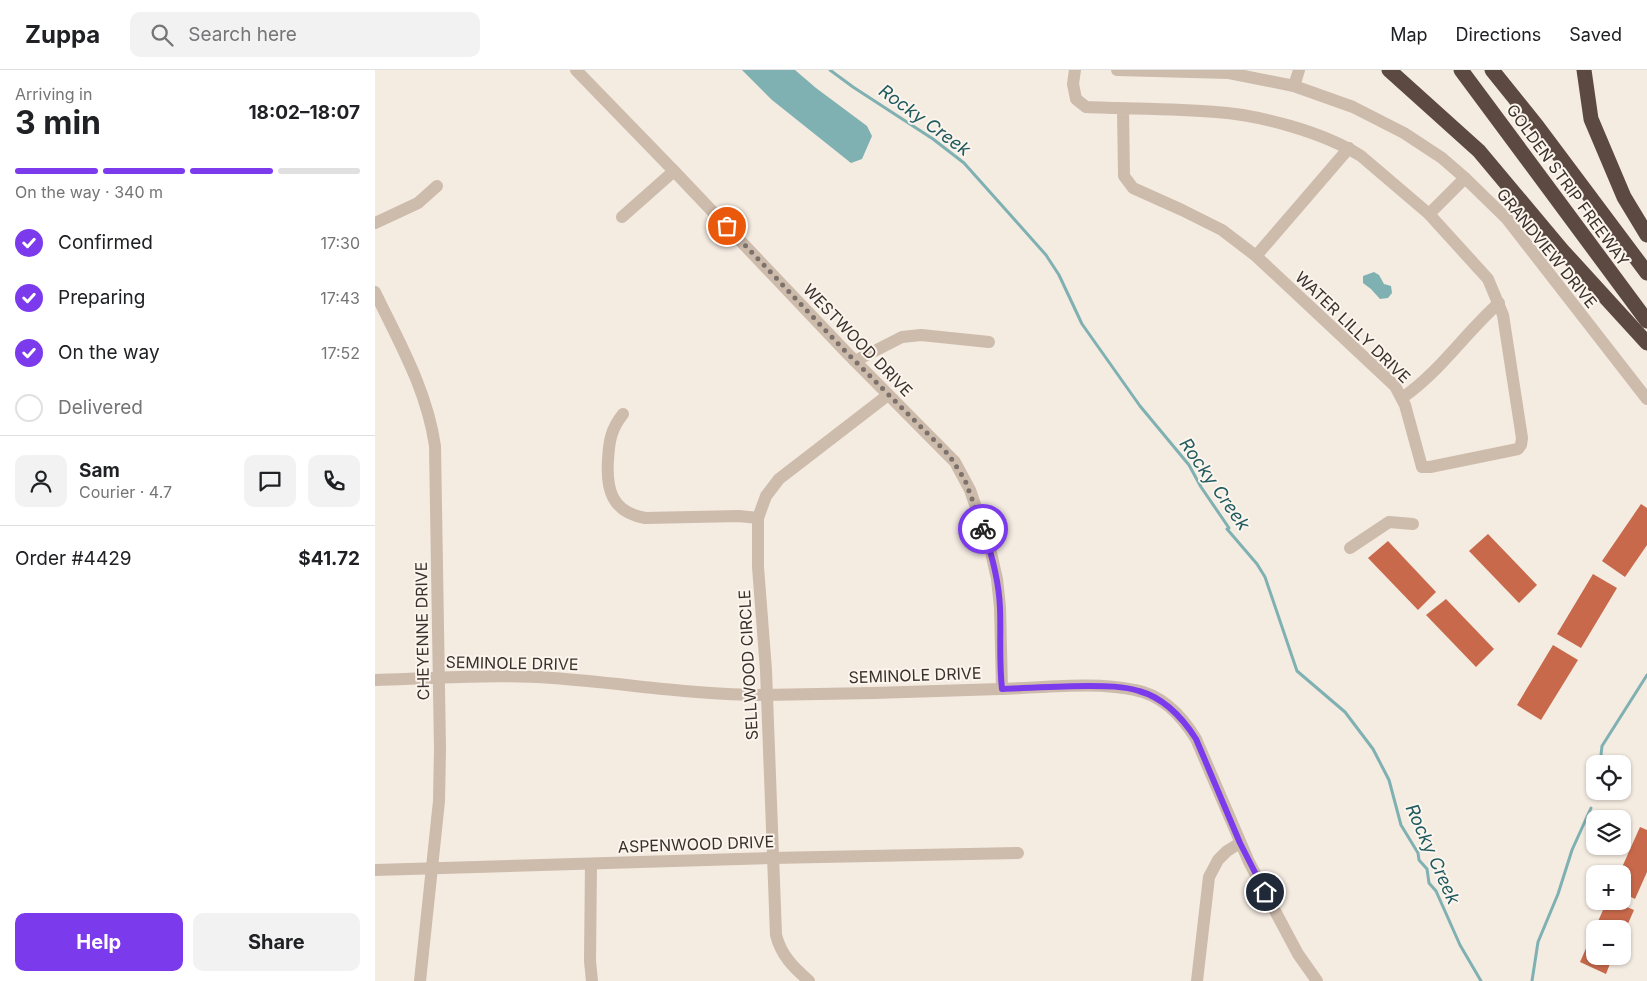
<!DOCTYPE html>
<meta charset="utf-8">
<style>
:root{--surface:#fff;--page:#f2f2f2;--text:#202124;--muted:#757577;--line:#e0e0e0;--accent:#7c3aed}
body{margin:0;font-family:Inter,sans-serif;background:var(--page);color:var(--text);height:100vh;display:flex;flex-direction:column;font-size:19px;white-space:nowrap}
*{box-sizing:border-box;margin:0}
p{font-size:16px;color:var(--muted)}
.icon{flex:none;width:28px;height:28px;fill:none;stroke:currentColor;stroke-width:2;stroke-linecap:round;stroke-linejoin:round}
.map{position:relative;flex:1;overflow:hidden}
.details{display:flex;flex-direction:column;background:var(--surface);width:375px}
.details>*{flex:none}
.fabs{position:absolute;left:1211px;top:685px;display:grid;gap:10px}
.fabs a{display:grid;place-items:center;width:45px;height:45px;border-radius:10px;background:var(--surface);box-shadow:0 1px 4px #0004;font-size:25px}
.pin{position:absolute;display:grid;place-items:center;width:42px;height:42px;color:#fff;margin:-21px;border:2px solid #fff;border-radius:50%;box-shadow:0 1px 5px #0007}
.courier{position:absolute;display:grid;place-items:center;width:50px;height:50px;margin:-25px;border:4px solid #7c3aed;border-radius:50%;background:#fff;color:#222;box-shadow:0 1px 6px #0007}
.headline em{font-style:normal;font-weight:700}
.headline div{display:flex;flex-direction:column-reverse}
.headline{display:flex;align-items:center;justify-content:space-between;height:85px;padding:0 15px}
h1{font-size:32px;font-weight:700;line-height:38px}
.bar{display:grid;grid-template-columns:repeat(4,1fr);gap:8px 5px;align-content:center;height:60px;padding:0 15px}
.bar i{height:6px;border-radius:4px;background:var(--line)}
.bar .current{background:var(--accent)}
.bar p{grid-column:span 4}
.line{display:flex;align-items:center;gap:12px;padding:0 15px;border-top:1px solid var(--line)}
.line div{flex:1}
.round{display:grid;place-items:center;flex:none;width:52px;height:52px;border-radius:10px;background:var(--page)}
ol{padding:0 15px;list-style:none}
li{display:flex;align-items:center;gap:15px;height:55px}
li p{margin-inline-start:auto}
li .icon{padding:5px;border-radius:50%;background:var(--accent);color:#fff;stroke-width:4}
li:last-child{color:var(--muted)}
li i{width:28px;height:28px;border:2px solid var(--line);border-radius:50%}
.action{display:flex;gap:10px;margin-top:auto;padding:10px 15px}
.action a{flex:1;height:58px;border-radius:10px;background:var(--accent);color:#fff;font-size:20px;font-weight:700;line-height:58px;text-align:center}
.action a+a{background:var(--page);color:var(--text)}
header{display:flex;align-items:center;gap:30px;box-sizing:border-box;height:70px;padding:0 25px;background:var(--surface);border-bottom:1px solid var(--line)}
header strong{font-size:24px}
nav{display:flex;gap:28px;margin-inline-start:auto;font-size:18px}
.search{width:350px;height:45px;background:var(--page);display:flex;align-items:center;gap:12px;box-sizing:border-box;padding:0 18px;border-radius:10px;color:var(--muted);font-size:19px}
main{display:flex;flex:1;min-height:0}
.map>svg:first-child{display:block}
.water{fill:#7fb0b2}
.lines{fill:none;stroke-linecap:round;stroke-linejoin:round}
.stream{stroke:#7fb0b2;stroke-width:3}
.building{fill:#c8694b}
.minor{stroke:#cdbbac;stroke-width:12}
.highway{stroke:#5c4a42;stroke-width:15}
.done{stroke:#7c716b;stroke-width:5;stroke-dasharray:0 9}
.route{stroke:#7c3aed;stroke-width:6}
.labels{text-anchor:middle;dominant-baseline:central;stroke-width:4;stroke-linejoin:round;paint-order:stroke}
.street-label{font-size:16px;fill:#3b302b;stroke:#fbf5ee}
.water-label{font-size:18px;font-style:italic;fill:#1f5a5e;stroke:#fbf5ee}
</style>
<header>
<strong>Zuppa</strong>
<div class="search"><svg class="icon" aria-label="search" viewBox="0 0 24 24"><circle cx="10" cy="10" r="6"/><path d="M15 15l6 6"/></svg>Search here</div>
<nav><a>Map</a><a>Directions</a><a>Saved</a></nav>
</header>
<main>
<section class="details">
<div class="headline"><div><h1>3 min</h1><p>Arriving in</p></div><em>18:02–18:07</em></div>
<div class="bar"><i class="current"></i><i class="current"></i><i class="current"></i><i></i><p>On the way · 340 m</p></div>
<ol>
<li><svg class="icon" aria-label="check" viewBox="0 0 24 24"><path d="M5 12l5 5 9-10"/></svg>Confirmed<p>17:30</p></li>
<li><svg class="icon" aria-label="check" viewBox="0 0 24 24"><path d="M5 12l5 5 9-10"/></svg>Preparing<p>17:43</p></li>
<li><svg class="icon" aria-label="check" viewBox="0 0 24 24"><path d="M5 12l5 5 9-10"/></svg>On the way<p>17:52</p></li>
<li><i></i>Delivered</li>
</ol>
<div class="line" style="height:90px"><a class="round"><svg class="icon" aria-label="person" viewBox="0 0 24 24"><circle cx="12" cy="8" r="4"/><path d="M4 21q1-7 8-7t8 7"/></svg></a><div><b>Sam</b><p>Courier · 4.7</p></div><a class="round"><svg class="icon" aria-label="chat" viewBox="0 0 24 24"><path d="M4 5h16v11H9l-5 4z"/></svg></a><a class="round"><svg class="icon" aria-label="phone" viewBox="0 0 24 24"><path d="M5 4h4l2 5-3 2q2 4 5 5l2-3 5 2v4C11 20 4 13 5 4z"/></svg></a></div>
<div class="line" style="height:65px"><div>Order #4429</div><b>$41.72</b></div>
<div class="action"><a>Help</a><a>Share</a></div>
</section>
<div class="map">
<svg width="1272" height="911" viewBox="0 0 1272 911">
<rect width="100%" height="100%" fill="#f4ebe1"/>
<!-- water -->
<g class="water">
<polygon points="367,0 420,0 441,18 492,56 497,66 487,89 476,93 397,30"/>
<polygon points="999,202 1004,205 1009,214 1016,216 1017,223 1013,228 1005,229 996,219 988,213 988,206"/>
</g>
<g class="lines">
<!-- stream -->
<g class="stream">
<polyline points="455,0 478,17 558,69 589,93 671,185 684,205 707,254 765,336 814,395 826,417 854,458 852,459 882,494 890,507 922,601 970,642 998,679 1014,710 1026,755 1043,783 1044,790 1052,799 1054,813 1061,821 1085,875 1106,911"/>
<polyline points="1225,694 1227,676 1272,605"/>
<polyline points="1157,911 1163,872 1183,824 1197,780 1216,738"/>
</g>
</g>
<!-- building -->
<g class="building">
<polygon points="1266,434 1272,438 1272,475 1250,507 1227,491"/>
<polygon points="1113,464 1162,515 1144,533 1094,481"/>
<polygon points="1013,471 1061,522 1043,540 993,488"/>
<polygon points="1218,504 1242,518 1206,578 1182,564"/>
<polygon points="1071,529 1119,579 1101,597 1051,545"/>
<polygon points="1178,575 1203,590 1166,650 1142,635"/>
<polygon points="1265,757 1272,760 1272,802 1260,829 1248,823 1248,804 1244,804"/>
<polygon points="1232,831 1238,831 1259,840 1248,865 1248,859 1220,859 1220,886 1238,886 1231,904 1205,892"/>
</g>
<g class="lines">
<!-- minor -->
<g class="minor">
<polyline points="201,0 299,101 471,282 580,392 595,420 615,478 622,509 625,537 627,619"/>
<path d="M700,0L698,14L701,29L711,37C754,39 798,38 841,42C885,45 948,62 986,86L1054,144L1113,209L1128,245L1147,368L1146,375L1143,379L1055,397H1047L1030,335L1020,316L881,186L847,160L807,140L758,118L749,106L748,39"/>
<polyline points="742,0 854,3 919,16 978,37 1029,63 1067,88 1090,108 1132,149 1272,329"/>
<polyline points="919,16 924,0"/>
<polyline points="1054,144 1090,108"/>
<polyline points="247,147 299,101"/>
<polyline points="0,153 43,133 62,116"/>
<polyline points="881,186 974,78"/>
<path d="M0,222C24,272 52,320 60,376L65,679L64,731L45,911"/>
<polyline points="480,291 527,267 546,265 614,272"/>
<path d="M1027,328C1064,303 1090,263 1124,233"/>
<path d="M248,344C236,359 234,371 233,390C231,420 237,442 270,448L364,446L383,448"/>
<polyline points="975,478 1014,452 1038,454"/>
<path d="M0,610C59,608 119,604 178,608C248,613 318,625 388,625C467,624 546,622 625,619C667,618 719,611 760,620C787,625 807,646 821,669L874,792L923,884L942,911"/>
<polyline points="216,794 215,891 217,911"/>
<polyline points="0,800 397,788 643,783"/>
<path d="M434,911C418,897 406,885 401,865L391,600L383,497V448L391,426L404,409L513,325"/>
<polyline points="822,911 834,807 843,790 852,781 865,773"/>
</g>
<!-- highway -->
<g class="highway">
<polyline points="1014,0 1104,81 1187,180 1272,273"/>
<polyline points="1086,0 1272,251"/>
<polyline points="1117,0 1162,56 1272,203"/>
<polyline points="1209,0 1216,49 1249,127 1272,165"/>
</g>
</g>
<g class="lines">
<!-- done -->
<polyline class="done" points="352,156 471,282 574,385 590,410 608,459"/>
<!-- route -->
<path class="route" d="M608,459C617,485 624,511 625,538C626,565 624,592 627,619C656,618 685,616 714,616C731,616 748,616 764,621C789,628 807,647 821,669L865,773L890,822"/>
</g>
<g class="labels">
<!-- street labels -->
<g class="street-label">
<text transform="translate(1193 115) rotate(54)">GOLDEN STRIP FREEWAY</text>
<text transform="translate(1172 178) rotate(51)">GRANDVIEW DRIVE</text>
<text transform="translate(978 257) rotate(44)">WATER LILLY DRIVE</text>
<text transform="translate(483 270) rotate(46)">WESTWOOD DRIVE</text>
<text transform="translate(47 561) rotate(-91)">CHEYENNE DRIVE</text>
<text transform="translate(137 593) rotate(1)">SEMINOLE DRIVE</text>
<text transform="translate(373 595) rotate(-93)">SELLWOOD CIRCLE</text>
<text transform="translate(540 605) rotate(-2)">SEMINOLE DRIVE</text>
<text transform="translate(321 774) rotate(-2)">ASPENWOOD DRIVE</text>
</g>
<!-- water labels -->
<g class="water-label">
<text transform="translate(550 50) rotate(36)">Rocky Creek</text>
<text transform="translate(840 414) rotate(55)">Rocky Creek</text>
<text transform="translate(1058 784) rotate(66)">Rocky Creek</text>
</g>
</g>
</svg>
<div class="fabs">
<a><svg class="icon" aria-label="locate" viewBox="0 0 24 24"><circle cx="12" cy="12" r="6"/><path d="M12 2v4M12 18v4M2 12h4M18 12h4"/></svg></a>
<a><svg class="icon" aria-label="layers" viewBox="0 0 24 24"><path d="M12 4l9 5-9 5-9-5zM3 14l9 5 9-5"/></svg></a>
<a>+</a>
<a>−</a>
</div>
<div class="pin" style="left:352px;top:156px;background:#ea580c"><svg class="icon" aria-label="bag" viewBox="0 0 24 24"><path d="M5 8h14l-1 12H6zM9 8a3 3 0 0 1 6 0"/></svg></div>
<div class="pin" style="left:890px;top:822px;background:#1f2937"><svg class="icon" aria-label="home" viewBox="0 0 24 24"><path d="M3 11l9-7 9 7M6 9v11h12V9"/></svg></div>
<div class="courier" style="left:608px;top:459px"><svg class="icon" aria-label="bike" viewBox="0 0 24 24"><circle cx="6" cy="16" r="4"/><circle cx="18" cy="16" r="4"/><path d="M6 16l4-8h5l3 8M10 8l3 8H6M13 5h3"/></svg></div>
</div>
</main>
